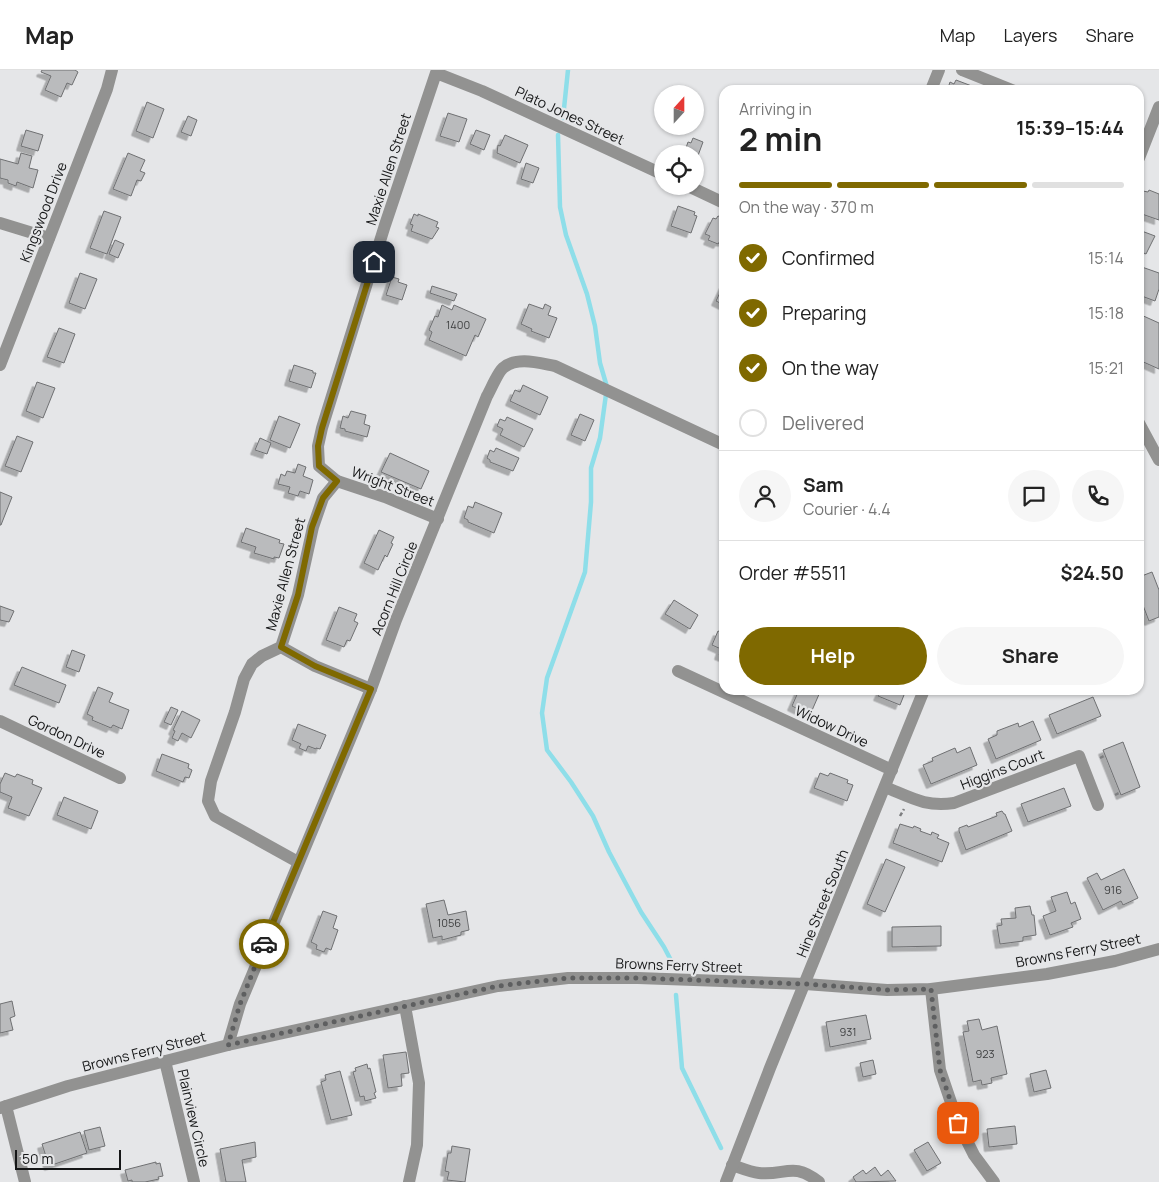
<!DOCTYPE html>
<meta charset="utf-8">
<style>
:root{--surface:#fff;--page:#f6f6f6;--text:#222;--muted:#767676;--line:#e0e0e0;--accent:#7f6900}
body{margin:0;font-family:Manrope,sans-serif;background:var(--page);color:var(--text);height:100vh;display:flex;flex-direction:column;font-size:19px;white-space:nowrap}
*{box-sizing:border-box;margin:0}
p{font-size:16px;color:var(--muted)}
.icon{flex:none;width:28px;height:28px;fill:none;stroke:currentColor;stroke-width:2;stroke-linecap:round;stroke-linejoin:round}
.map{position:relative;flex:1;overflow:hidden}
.details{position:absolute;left:719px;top:15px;width:425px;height:610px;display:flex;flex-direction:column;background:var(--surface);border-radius:15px;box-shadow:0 1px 4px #0004}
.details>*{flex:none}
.needle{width:32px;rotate:21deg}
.fabs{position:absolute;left:654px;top:15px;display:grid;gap:10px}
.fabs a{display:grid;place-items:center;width:50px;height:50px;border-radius:50%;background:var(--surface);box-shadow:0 1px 4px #0004;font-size:25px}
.scale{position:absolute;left:15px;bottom:12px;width:106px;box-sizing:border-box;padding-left:5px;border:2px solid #151617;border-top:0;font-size:14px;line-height:18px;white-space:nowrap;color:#151617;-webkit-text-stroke:4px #e5e6e8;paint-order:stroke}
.pin{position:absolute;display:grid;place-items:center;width:42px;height:42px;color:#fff;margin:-21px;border-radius:10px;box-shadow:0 2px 8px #0006}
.courier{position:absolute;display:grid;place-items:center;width:50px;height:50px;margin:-25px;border:4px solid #7f6900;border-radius:50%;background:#fff;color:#222;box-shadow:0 1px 6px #0007}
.headline em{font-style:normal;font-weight:700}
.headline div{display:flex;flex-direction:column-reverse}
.headline{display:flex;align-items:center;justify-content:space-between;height:85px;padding:0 20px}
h1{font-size:32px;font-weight:700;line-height:38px}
.bar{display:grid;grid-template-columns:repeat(4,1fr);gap:8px 5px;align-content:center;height:60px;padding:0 20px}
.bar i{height:6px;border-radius:4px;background:var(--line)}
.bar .current{background:var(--accent)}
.bar p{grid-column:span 4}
.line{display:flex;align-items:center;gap:12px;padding:0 20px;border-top:1px solid var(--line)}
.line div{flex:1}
.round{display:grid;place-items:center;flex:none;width:52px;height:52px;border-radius:26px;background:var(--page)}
ol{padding:0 20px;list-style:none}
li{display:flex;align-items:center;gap:15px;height:55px}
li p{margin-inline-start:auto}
li .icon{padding:5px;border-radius:50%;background:var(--accent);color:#fff;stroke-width:4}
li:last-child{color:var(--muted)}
li i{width:28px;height:28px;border:2px solid var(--line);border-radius:50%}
.primary-button{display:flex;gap:10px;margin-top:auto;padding:10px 20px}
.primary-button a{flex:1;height:58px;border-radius:30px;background:var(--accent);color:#fff;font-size:20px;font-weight:700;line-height:58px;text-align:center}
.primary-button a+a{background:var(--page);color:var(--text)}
header{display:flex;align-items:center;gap:30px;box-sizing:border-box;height:70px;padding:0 25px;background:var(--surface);border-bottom:1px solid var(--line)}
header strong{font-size:24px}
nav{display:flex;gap:28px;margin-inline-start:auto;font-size:18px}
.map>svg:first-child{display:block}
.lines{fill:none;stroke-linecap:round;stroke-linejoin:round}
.stream{stroke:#8edee9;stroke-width:4.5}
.building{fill:#babbbd;stroke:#6f7072;filter:url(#shadow)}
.path{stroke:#7d7e80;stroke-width:2.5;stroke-dasharray:4 2.5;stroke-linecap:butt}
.minor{stroke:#929291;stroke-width:12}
.tertiary{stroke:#929291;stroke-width:12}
.done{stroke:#5e5f60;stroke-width:5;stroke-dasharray:0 9}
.route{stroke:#7f6900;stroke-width:6}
.labels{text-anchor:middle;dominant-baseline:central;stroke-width:4.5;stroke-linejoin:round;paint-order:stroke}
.number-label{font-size:11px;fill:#3e3f40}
.street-label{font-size:14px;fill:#151617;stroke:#e5e6e8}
</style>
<header>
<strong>Map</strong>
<nav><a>Map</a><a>Layers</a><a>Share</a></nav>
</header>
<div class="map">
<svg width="1159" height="1112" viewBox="0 0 1159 1112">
<defs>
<filter id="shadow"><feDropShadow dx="-4.5" dy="4.5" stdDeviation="0" flood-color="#0004"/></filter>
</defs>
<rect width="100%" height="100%" fill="#e5e6e8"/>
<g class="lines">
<!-- stream -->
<g class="stream">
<polyline points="563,48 568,0"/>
<polyline points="558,65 560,137 566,165 587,224 595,256 600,293 607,317 600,368 591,398 591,432 585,502 547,608 542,643 547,680 571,712 593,746 609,782 641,842 664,877 675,898"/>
<polyline points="676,925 682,998 721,1078"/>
</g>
</g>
<!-- building -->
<g class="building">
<polygon points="42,0 75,0 78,2 72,15 67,13 61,27 45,20 51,6 41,2"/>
<polygon points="956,10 977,18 976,20 952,20 948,18 950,12 954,14"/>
<polygon points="147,32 164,39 153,68 136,61"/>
<polygon points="448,43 467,49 459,72 440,66"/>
<polygon points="188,46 197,50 191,66 181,62"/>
<polygon points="26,60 43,65 38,81 21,76"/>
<polygon points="476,60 490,65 484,80 470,74"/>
<polygon points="505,65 528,75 520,93 497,83 498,75 500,76"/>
<polygon points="693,68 703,72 696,91 695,84 688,84 688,82 685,81 688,72 691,73"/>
<polygon points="21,83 32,86 29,98 38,100 33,118 17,112 16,116 8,113 8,110 0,108 0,89 18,94"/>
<polygon points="128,83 145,90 140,101 145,103 141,111 137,110 131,126 113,119"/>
<polygon points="526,93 539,98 533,113 521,109"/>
<polygon points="1149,120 1159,124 1159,150 1139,143 1139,130 1143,121 1148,122"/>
<polygon points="678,136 695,142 694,145 697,146 691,163 671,156"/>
<polygon points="104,141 121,147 107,184 90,178"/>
<polygon points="414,144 418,146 418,144 438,152 436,157 439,158 432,169 411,161 413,155 410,154"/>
<polygon points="718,146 724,148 724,170 723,172 720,171 718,174 708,170 710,166 705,164 713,148 716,149"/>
<polygon points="1139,160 1155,166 1146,184 1139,181"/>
<polygon points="115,170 124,174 118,188 109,184"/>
<polygon points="1139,196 1159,203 1159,219 1155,231 1139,225"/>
<polygon points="80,203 97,209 85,239 69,233"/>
<polygon points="392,207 399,209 398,212 407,215 402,230 386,225"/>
<polygon points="724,214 724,235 716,231"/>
<polygon points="432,216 457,224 454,231 430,223"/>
<polygon points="529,234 543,239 545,234 551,237 548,245 557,248 549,268 531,261 532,259 521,254"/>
<polygon points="442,235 452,240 454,235 486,249 478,267 475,265 466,286 429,270 432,262 429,260 435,246 438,247"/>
<polygon points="1139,244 1159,253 1159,299 1139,290"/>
<polygon points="59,258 75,264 64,293 47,287"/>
<polygon points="294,295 313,301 313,303 316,303 311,318 289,311"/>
<polygon points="37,312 55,318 43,348 26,341"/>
<polygon points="523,315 548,327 540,345 510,331 515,320 520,322"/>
<polygon points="351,341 366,345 364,354 370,356 367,367 345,361 345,359 340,358 343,346 348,348"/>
<polygon points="580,344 594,350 585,371 571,365"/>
<polygon points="279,346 300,354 290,378 270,370"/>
<polygon points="507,347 533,359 524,377 500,365 503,359 497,356 500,349 505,351"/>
<polygon points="17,366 33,372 21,402 5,396"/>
<polygon points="260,368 271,373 267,384 255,380"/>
<polygon points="496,378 519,388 513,401 490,392 490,390 487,388 490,380 494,382"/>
<polygon points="390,383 429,401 421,419 381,402"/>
<polygon points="298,394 306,397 303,406 313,410 309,424 300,421 298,426 288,423 290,417 278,414 281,404 285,406 287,401 295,403"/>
<polygon points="0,422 12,427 1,455 0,455"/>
<polygon points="475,432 502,443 494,463 468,452 468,450 464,448 468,436 473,438"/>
<polygon points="246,458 280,470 279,473 284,474 279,488 274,487 274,489 254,483 256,477 241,472"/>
<polygon points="379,460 394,467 391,473 393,474 387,487 385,485 378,500 364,493"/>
<polygon points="1152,502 1159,520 1159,547 1149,551 1139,525 1139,507"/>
<polygon points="674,530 698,545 690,559 665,544"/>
<polygon points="0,536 14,541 9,552 0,550"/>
<polygon points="339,537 357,544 354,551 358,553 350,571 347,570 344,577 326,570"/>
<polygon points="718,561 724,563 724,587 719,585 721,579 712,575"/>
<polygon points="72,580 85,585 79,602 66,597"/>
<polygon points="22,597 66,615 59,633 14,615"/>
<polygon points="98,617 113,623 109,632 129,640 122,659 113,655 111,658 92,650 93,647 87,644"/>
<polygon points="799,620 815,620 820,622 810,645 792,636"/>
<polygon points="881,620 906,620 900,635 878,626"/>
<polygon points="1093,627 1101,646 1057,664 1049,645"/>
<polygon points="171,637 178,640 171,655 164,652"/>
<polygon points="182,641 200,650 191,668 182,663 178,671 172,668 175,661 173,660"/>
<polygon points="1033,651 1041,670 996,689 988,669 997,665 997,661 1018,653 1019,657"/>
<polygon points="298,654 326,665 320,679 316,678 316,679 308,676 306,681 299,678 301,674 292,670"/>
<polygon points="1123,672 1140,717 1121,725 1103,680"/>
<polygon points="970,677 977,695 931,714 923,695 933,691 932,688 955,678 957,683"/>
<polygon points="162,684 189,694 188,698 192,700 189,708 185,707 183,712 156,701"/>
<polygon points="5,703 15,707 17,704 33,710 32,714 42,718 29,746 8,738 12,727 0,722 0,714"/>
<polygon points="820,703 828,706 830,703 848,710 847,713 853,715 847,731 814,718"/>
<polygon points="1064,718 1071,736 1028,752 1021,734"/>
<polygon points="64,727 98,741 91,759 57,745"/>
<polygon points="1002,741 1004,744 1005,744 1012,761 966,780 959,761 959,758 967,755 968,757 997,746 996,743"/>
<polygon points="900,754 913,758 914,756 921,759 920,761 931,765 932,762 939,765 937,768 949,773 942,792 893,773"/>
<polygon points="886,789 905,797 885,842 867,834"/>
<polygon points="1124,799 1138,828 1123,835 1121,831 1103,840 1087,808 1097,803 1101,810"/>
<polygon points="1067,822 1071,834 1075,832 1081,849 1071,853 1073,857 1050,865 1043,846 1056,841 1051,827"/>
<polygon points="444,830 448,845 466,841 469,860 461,862 461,865 442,870 442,866 433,868 426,834"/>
<polygon points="1030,836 1032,845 1034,845 1036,865 1023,867 1023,871 1000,874 997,856 1002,855 1001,849 1016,848 1015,838"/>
<polygon points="323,841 337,846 333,858 338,860 331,880 326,878 324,882 316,879 317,875 311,872"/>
<polygon points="941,856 941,876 892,877 892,857"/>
<polygon points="12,931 15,946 10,948 13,960 0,963 0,934"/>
<polygon points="866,945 871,969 830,977 826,952"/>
<polygon points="979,949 982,960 997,956 1007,1004 991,1008 992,1013 982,1015 981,1010 973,1012 963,962 969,961 967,951"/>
<polygon points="406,982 409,1003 401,1004 402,1016 388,1018 383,985"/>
<polygon points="873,990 876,1004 863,1007 860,993"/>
<polygon points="367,994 368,999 370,998 376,1022 374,1023 376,1028 365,1031 364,1026 360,1027 353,1002 356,1001 355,998"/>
<polygon points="1046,1000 1051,1018 1034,1022 1030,1004"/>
<polygon points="340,1001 352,1045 331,1050 321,1012 326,1010 325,1005"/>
<polygon points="1015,1056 1017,1074 989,1077 987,1059"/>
<polygon points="100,1057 105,1076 89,1080 84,1061"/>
<polygon points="80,1062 87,1083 49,1096 42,1074"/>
<polygon points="255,1072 256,1087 242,1090 246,1112 226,1112 220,1079"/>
<polygon points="928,1072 941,1093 927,1101 914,1080"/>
<polygon points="452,1076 470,1079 465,1112 447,1110 449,1102 445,1101 448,1083 451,1083"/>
<polygon points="156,1092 156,1094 160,1093 163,1106 158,1107 159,1109 145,1112 132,1112 132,1110 128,1111 125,1100"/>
<polygon points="875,1097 881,1106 888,1100 896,1111 856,1112 853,1107 863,1100 866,1104"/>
</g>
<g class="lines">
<!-- path -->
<g class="path">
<polyline points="1100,688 1104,686"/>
<polyline points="1115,725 1119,723"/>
<polyline points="900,746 904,739"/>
</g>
<!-- minor -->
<g class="minor">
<polyline points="962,0 1012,20"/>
<polyline points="931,20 939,0"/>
<polyline points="688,116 724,133"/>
<polyline points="0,153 49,168"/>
<polyline points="0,295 107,19 112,0"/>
<polyline points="1139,353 1159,390"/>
<polyline points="438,449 385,427 337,411 319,396 318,376 322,358 385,155 436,3 482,21 662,104"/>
<polyline points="281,577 315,596 371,619"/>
<polyline points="678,601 892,700"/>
<polyline points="0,651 120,708"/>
<path d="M885,717C912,728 925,737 954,733L1079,686L1098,735"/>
<polyline points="298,792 215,746 208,731 211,711 235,642 244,609 252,594 262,586 281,577 298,525 313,457 323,428 337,411"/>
<polyline points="931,919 940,1000 958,1053 974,1085 994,1112"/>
<polyline points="405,936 419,1013 417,1075 409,1112"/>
<path d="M228,975L240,934L371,619L396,550L487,326C491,319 498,302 503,298C517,286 539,293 555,296L724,375"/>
<polyline points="165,991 194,1112"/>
<polyline points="6,1036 25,1112"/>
<path d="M732,1095C741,1098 750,1102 759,1103C785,1106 793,1091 819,1112"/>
</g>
<!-- tertiary -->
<g class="tertiary">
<polyline points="1139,88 1159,37"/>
<polyline points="0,1038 68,1016 228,975 498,916 568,908 638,908 805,914 887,920 931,919 1047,904 1115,891 1159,879"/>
<polyline points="726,1112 770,998 924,620"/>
</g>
</g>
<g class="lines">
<!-- done -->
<polyline class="done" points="264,874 240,934 228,975 498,916 568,908 638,908 805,914 888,920 931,919 940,1000 958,1053"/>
<!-- route -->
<polyline class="route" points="264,874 371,619 315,596 281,577 298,525 312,457 323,428 337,411 319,396 318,376 322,358 374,192"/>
</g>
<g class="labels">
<!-- number labels -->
<g class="number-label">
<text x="458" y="254">1400</text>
<text x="1113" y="819">916</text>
<text x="449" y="852">1056</text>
<text x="848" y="961">931</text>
<text x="985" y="983">923</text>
</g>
<!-- street labels -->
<g class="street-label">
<text transform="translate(570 45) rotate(25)">Plato Jones Street</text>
<text transform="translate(388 99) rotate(-72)">Maxie Allen Street</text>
<text transform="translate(43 142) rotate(-69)">Kingswood Drive</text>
<text transform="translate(393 416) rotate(21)">Wright Street</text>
<text transform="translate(285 504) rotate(-75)">Maxie Allen Street</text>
<text transform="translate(394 518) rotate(-68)">Acorn Hill Circle</text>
<text transform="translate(832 656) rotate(25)">Widow Drive</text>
<text transform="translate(67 666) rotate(25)">Gordon Drive</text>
<text transform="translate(1002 699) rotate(-21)">Higgins Court</text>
<text transform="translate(822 833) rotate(-68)">Hine Street South</text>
<text transform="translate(1078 880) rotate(-11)">Browns Ferry Street</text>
<text transform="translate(679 895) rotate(2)">Browns Ferry Street</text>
<text transform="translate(144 981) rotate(-14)">Browns Ferry Street</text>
<text transform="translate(194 1048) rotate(77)">Plainview Circle</text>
</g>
</g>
</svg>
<div class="fabs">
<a><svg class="needle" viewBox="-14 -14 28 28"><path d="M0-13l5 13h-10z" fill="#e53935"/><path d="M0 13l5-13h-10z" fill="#767676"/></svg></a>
<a><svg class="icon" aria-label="locate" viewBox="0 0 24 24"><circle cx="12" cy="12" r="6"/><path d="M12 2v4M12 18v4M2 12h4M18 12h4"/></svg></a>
</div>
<div class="scale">50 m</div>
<div class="pin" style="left:958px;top:1053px;background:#ea580c"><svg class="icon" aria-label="bag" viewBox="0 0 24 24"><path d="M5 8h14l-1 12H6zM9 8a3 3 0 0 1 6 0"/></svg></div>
<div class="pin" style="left:374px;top:192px;background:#1f2937"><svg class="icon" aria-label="home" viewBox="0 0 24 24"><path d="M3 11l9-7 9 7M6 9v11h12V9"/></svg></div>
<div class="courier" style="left:264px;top:874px"><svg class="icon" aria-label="car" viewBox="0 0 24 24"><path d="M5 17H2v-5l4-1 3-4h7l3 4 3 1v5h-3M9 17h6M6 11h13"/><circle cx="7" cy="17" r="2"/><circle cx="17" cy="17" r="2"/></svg></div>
<section class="details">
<div class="headline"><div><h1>2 min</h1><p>Arriving in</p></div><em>15:39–15:44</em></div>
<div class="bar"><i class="current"></i><i class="current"></i><i class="current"></i><i></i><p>On the way · 370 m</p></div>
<ol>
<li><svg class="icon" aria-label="check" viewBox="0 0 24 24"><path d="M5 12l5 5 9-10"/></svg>Confirmed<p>15:14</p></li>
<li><svg class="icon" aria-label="check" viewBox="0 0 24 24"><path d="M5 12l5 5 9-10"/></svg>Preparing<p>15:18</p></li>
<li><svg class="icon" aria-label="check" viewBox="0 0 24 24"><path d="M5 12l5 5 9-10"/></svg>On the way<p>15:21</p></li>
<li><i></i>Delivered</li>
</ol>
<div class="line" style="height:90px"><a class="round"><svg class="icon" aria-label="person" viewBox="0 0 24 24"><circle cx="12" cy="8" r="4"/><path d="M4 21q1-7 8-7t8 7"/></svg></a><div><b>Sam</b><p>Courier · 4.4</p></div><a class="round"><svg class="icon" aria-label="chat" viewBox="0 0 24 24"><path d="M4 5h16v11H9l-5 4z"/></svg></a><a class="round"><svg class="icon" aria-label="phone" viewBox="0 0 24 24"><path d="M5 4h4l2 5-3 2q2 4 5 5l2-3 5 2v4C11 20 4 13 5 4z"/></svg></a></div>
<div class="line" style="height:65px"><div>Order #5511</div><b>$24.50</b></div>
<div class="primary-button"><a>Help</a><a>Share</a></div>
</section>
</div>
